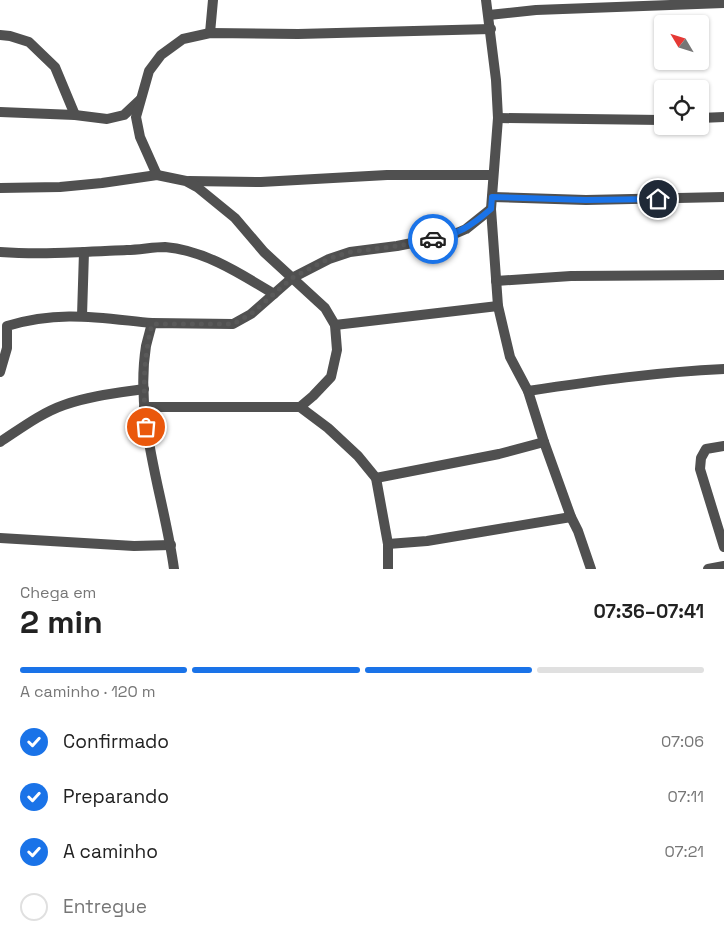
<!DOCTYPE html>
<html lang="pt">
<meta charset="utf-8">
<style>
:root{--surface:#fff;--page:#f6f6f6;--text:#222;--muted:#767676;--line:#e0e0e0;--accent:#1a73e8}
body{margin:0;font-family:"Space Grotesk",sans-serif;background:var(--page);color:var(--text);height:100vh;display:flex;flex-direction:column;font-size:19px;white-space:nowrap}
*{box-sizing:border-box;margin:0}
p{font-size:16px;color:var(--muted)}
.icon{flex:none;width:28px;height:28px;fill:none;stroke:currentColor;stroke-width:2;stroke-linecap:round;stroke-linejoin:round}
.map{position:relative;height:569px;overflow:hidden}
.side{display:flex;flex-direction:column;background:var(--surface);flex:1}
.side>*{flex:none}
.needle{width:32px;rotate:308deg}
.fabs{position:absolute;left:654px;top:15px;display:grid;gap:10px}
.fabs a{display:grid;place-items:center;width:55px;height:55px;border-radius:5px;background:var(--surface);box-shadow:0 1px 4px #0004;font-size:25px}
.pin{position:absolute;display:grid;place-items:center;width:42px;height:42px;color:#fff;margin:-21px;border:2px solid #fff;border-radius:50%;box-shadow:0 1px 5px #0007}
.courier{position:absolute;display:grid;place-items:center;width:50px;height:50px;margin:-25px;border:4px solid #1a73e8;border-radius:50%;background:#fff;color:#222;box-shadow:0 1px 6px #0007}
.head em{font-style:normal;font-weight:600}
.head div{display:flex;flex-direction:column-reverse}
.head{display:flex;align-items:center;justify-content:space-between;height:85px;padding:0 20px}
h1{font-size:32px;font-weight:600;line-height:38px}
.bar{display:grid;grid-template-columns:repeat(4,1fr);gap:8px 5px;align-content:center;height:60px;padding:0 20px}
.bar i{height:6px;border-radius:4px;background:var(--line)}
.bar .active{background:var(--accent)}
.bar p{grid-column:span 4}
ol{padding:0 20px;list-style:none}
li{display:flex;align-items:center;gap:15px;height:55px}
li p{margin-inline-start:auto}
li .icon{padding:5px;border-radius:50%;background:var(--accent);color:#fff;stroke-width:4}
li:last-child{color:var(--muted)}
li i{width:28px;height:28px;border:2px solid var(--line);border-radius:50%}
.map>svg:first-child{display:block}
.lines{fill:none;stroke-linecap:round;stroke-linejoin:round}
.street{stroke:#505050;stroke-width:10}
.done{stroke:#595959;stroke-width:5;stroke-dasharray:0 9}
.route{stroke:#1a73e8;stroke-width:6}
</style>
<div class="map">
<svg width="724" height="569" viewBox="0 0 724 569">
<rect width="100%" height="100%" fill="#fff"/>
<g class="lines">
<!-- street -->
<g class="street">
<polyline points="486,0 496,80 498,118 491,209 498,306 510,357 528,391 544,442 571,517 578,531 591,569"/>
<polyline points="489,15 536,10 724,3"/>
<polyline points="210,33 213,0"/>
<polyline points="0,35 10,36 29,42 55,67 75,115"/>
<polyline points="0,112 75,115 107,119 124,115 140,100"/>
<polyline points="498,118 662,120"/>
<polyline points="700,118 724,117"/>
<polyline points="157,175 140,137 136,117 149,71 161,55 183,39 210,33 298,34 491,29"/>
<polyline points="189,181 261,182 387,175 493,175"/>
<polyline points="0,188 60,187 102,183 157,175 186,181 197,187 235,218 264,252 325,308 335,325 337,350 331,377 313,396 300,407"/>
<polyline points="492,197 586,200 724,197"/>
<path d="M0,252C42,255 85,252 127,250C139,250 153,247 165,247C204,250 241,274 274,294"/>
<polyline points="496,281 571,276 724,275"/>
<polyline points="82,316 84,252"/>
<polyline points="335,325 498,306"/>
<path d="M0,372L7,348V326C60,310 99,318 152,323"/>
<path d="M528,391C594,381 658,372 724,369"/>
<polyline points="144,407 300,407 328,428 358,456 376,478 388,544 388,569"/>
<path d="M0,442C20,429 41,413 64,405C89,396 117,393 144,389"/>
<polyline points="724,446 706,449 701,458 700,469 724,547"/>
<polyline points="376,478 499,454 544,442"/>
<polyline points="0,538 134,546 171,545"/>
<polyline points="388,544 427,541 571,517"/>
<path d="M174,569C164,495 134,421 146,346C148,338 150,331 152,323L233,324L251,314L292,278L329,259L350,252L397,246L452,235L466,229L491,209"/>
<polyline points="708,569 724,566"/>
</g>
</g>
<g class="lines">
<!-- done -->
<path class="done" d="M146,427C143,389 143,361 152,324H233L251,314L292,278L328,259L350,252L397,246L433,239"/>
<!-- route -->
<path class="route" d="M433,239C459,234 471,226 491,209L492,197L586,200L658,199"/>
</g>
</svg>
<div class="fabs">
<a><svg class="needle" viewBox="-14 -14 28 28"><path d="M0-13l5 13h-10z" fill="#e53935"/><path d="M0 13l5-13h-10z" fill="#767676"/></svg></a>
<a><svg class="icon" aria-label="locate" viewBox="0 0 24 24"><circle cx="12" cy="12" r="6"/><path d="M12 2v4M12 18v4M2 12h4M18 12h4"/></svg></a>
</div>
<div class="pin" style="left:146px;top:427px;background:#ea580c"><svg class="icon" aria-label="bag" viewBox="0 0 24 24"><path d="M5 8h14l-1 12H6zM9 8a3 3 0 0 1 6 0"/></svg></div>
<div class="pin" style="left:658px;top:199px;background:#1f2937"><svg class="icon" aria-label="home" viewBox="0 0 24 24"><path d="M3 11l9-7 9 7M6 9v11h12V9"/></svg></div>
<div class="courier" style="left:433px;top:239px"><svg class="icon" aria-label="car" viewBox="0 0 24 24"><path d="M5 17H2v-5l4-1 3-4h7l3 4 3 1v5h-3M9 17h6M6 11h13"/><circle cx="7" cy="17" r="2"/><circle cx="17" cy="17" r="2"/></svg></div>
</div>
<section class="side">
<div class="head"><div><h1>2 min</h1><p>Chega em</p></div><em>07:36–07:41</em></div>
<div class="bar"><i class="active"></i><i class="active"></i><i class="active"></i><i></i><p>A caminho · 120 m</p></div>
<ol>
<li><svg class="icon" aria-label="check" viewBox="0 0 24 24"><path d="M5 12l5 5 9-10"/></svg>Confirmado<p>07:06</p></li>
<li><svg class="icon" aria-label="check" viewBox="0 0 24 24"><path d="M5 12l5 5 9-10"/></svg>Preparando<p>07:11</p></li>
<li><svg class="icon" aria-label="check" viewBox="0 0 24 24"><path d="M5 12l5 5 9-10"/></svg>A caminho<p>07:21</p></li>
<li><i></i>Entregue</li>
</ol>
</section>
